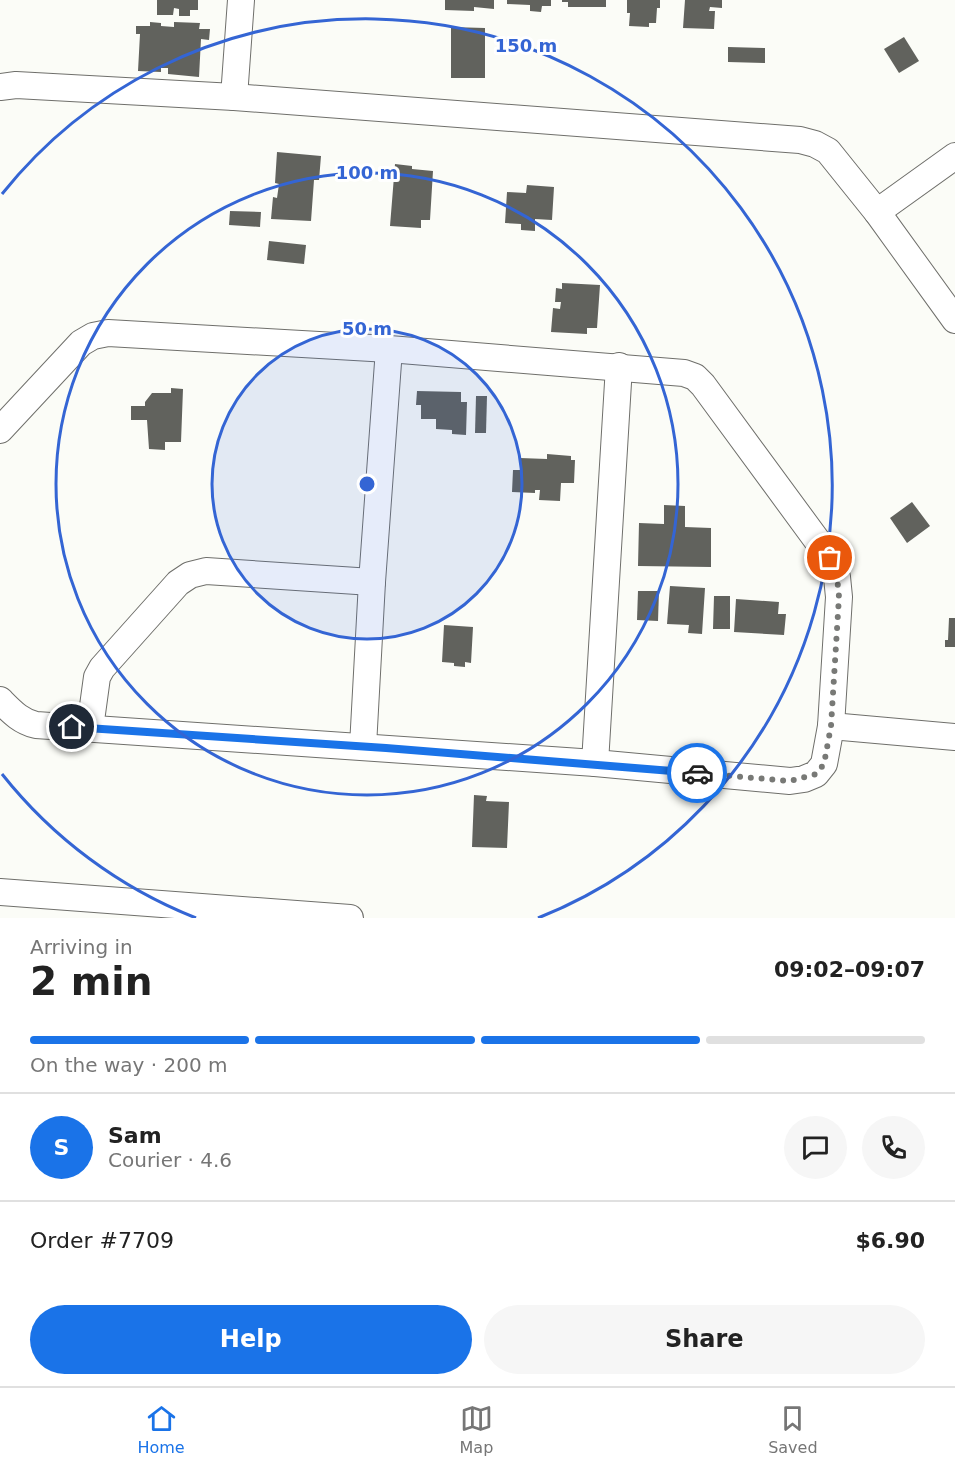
<!DOCTYPE html>
<meta charset="utf-8">
<style>
:root{--surface:#fff;--page:#f6f6f6;--text:#222;--muted:#767676;--line:#e0e0e0;--accent:#1a73e8}
body{margin:0;font-family:"DejaVu Sans",sans-serif;background:var(--page);color:var(--text);height:100vh;display:flex;flex-direction:column;font-size:22px;white-space:nowrap}
*{box-sizing:border-box;margin:0}
p{font-size:20px;color:var(--muted)}
.icon{flex:none;width:33px;height:33px;fill:none;stroke:currentColor;stroke-width:2;stroke-linecap:round;stroke-linejoin:round}
.map{position:relative;height:918px;overflow:hidden}
.sheet{display:flex;flex-direction:column;background:var(--surface);flex:1}
.sheet>*{flex:none}
.pin{position:absolute;display:grid;place-items:center;width:51px;height:51px;color:#fff;margin:-26px;border:3px solid #fff;border-radius:50%;box-shadow:0 2px 6px #0007}
.courier{position:absolute;display:grid;place-items:center;width:60px;height:60px;margin:-30px;border:4px solid #1a73e8;border-radius:50%;background:#fff;color:#222;box-shadow:0 2px 8px #0007}
.head em{font-style:normal;font-weight:700}
.head div{display:flex;flex-direction:column-reverse}
.head{display:flex;align-items:center;justify-content:space-between;height:102px;padding:0 30px}
h1{font-size:39px;font-weight:700;line-height:45px}
.bar{display:grid;grid-template-columns:repeat(4,1fr);gap:9px 6px;align-content:center;height:72px;padding:0 30px}
.bar i{height:8px;border-radius:4px;background:var(--line)}
.bar .selected{background:var(--accent)}
.bar p{grid-column:span 4}
.line{display:flex;align-items:center;gap:15px;padding:0 30px;border-top:2px solid var(--line)}
.line div{flex:1}
.round{display:grid;place-items:center;flex:none;width:63px;height:63px;border-radius:32px;background:var(--page)}
.cta{display:flex;gap:12px;margin-top:auto;padding:12px 30px}
.cta a{flex:1;height:69px;border-radius:36px;background:var(--accent);color:#fff;font-size:24px;font-weight:700;line-height:69px;text-align:center}
.cta a+a{background:var(--page);color:var(--text)}
.menu{display:flex;justify-content:space-around;align-items:center;height:84px;border-top:2px solid var(--line);background:var(--surface);font-size:16px;color:var(--muted)}
.menu a{display:grid;justify-items:center;gap:3px}
.menu .selected{color:var(--accent)}
.map>svg:first-child{display:block}
.building{fill:#61625d}
.lines{fill:none;stroke-linecap:round;stroke-linejoin:round}
.minor-casing{stroke:#6f6f6b;stroke-width:28}
.minor{stroke:#fff;stroke-width:26}
.done{stroke:#787976;stroke-width:6;stroke-dasharray:0 10.8}
.route{stroke:#1a73e8;stroke-width:8}
.ring{fill:none;stroke:#3465d4;stroke-width:3}
.centre{fill:#3465d4;stroke:#fff;stroke-width:3}
.ring-label{font-size:18px;text-anchor:middle;font-weight:bold;fill:#3465d4;stroke:#fff;stroke-width:6;stroke-linejoin:round;paint-order:stroke}
</style>
<div class="map">
<svg width="955" height="918" viewBox="0 0 955 918">
<rect width="100%" height="100%" fill="#fbfcf7"/>
<!-- building -->
<g class="building">
<polygon points="157,0 198,0 198,10 190,10 190,16 179,16 179,9 174,8 173,15 157,15"/>
<polygon points="445,0 494,0 494,9 474,7 474,11 445,10"/>
<polygon points="507,0 551,0 551,6 542,6 541,12 530,11 530,5 507,4"/>
<polygon points="562,0 606,0 606,7 568,7 568,2 562,2"/>
<polygon points="627,0 660,0 660,8 657,8 656,23 649,23 649,27 629,26 630,13 627,13"/>
<polygon points="685,0 722,0 722,8 710,7 709,11 715,11 714,29 683,28"/>
<polygon points="150,22 161,23 161,26 174,27 174,22 200,23 199,29 210,29 209,40 201,39 199,77 168,74 168,68 161,68 161,72 138,71 140,34 136,34 136,26 150,26"/>
<polygon points="451,27 485,28 485,78 451,78"/>
<polygon points="904,37 919,61 899,73 884,49"/>
<polygon points="728,47 765,48 765,63 728,62"/>
<polygon points="277,152 321,156 319,180 314,180 311,221 271,219 273,197 277,198 279,184 275,183"/>
<polygon points="395,164 412,166 412,169 433,171 430,220 421,220 421,228 390,226"/>
<polygon points="527,185 554,187 552,220 535,219 535,231 521,230 521,224 505,223 507,192 526,193"/>
<polygon points="230,211 261,212 260,227 229,225"/>
<polygon points="269,241 306,245 304,264 267,260"/>
<polygon points="562,283 600,285 597,328 587,328 587,334 551,332 553,308 560,309 561,302 555,302 556,288 562,289"/>
<polygon points="171,388 183,389 181,442 165,442 165,450 149,449 147,420 131,420 131,406 145,406 145,402 152,393 171,393"/>
<polygon points="417,391 461,392 461,402 467,402 466,435 452,434 452,430 436,429 436,419 421,419 421,405 416,405"/>
<polygon points="476,396 487,396 486,433 475,433"/>
<polygon points="547,454 571,456 571,460 575,460 574,483 561,483 560,501 539,500 540,490 535,490 535,493 512,492 513,470 520,470 520,458 547,459"/>
<polygon points="912,502 930,526 907,543 890,518"/>
<polygon points="664,505 685,506 685,527 711,528 711,567 638,566 639,523 664,524"/>
<polygon points="670,586 705,588 702,634 688,633 689,625 667,624"/>
<polygon points="638,591 659,591 658,621 637,620"/>
<polygon points="714,596 730,596 730,629 713,629"/>
<polygon points="736,599 779,602 778,614 786,614 784,635 734,632"/>
<polygon points="949,618 955,618 955,647 945,647 945,640 948,640"/>
<polygon points="444,625 473,627 471,663 465,662 465,667 454,666 454,663 442,662"/>
<polygon points="474,795 487,796 486,801 509,802 507,848 472,847"/>
</g>
<g class="lines">
<defs>
<g id="minor">
<polyline points="0,87 16,85 234,97 800,140 815,144 828,151 877,212 955,320"/>
<polyline points="234,97 241,0"/>
<polyline points="877,212 955,156"/>
<path d="M0,430L81,343L93,336L108,333L389,349L684,373L695,377L703,385L830,558L837,577L839,597L831,726L824,764L816,774L804,779L790,781L595,763L36,725C20,721 12,712 0,700"/>
<polyline points="831,726 955,737"/>
<polyline points="90,728 97,677 102,668 178,583 190,575 206,571 372,582"/>
<polyline points="363,746 372,582 389,349"/>
<polyline points="595,763 619,366"/>
<polyline points="0,892 350,918"/>
</g>
</defs>
<!-- minor casing -->
<use href="#minor" class="minor-casing"/>
<!-- minor -->
<use href="#minor" class="minor"/>
</g>
<g class="lines">
<!-- done -->
<polyline class="done" points="697,773 790,781 816,774 824,764 831,726 839,597 837,577 830,558"/>
<!-- route -->
<polyline class="route" points="72,727 386,748 697,773"/>
</g>
<!-- distance rings -->
<circle cx="367" cy="484" r="155" fill="#3465d4" fill-opacity=".12"/>
<g class="ring">
<circle cx="367" cy="484" r="155"/>
<circle cx="367" cy="484" r="311"/>
<path d="M196 918A466 466 0 0 1 2 774M2 194A466 466 0 1 1 538 918"/>
</g>
<circle cx="367" cy="484" r="9" class="centre"/>
<g class="ring-label">
<text x="526" y="52">150 m</text>
<text x="367" y="179">100 m</text>
<text x="367" y="335">50 m</text>
</g>
</svg>
<div class="pin" style="left:830px;top:558px;background:#ea580c"><svg class="icon" aria-label="bag" viewBox="0 0 24 24"><path d="M5 8h14l-1 12H6zM9 8a3 3 0 0 1 6 0"/></svg></div>
<div class="pin" style="left:72px;top:727px;background:#1f2937"><svg class="icon" aria-label="home" viewBox="0 0 24 24"><path d="M3 11l9-7 9 7M6 9v11h12V9"/></svg></div>
<div class="courier" style="left:697px;top:773px"><svg class="icon" aria-label="car" viewBox="0 0 24 24"><path d="M5 17H2v-5l4-1 3-4h7l3 4 3 1v5h-3M9 17h6M6 11h13"/><circle cx="7" cy="17" r="2"/><circle cx="17" cy="17" r="2"/></svg></div>
</div>
<section class="sheet">
<div class="head"><div><h1>2 min</h1><p>Arriving in</p></div><em>09:02–09:07</em></div>
<div class="bar"><i class="selected"></i><i class="selected"></i><i class="selected"></i><i></i><p>On the way · 200 m</p></div>
<div class="line" style="height:108px"><b class="round" style="background:var(--accent);color:#fff">S</b><div><b>Sam</b><p>Courier · 4.6</p></div><a class="round"><svg class="icon" aria-label="chat" viewBox="0 0 24 24"><path d="M4 5h16v11H9l-5 4z"/></svg></a><a class="round"><svg class="icon" aria-label="phone" viewBox="0 0 24 24"><path d="M5 4h4l2 5-3 2q2 4 5 5l2-3 5 2v4C11 20 4 13 5 4z"/></svg></a></div>
<div class="line" style="height:78px"><div>Order #7709</div><b>$6.90</b></div>
<div class="cta"><a>Help</a><a>Share</a></div>
</section>
<nav class="menu">
<a class="selected"><svg class="icon" aria-label="home" viewBox="0 0 24 24"><path d="M3 11l9-7 9 7M6 9v11h12V9"/></svg>Home</a>
<a><svg class="icon" aria-label="map" viewBox="0 0 24 24"><path d="M3 6l6-2 6 2 6-2v14l-6 2-6-2-6 2zM9 4v14M15 6v14"/></svg>Map</a>
<a><svg class="icon" aria-label="saved" viewBox="0 0 24 24"><path d="M7 4h10v16l-5-4-5 4z"/></svg>Saved</a>
</nav>
